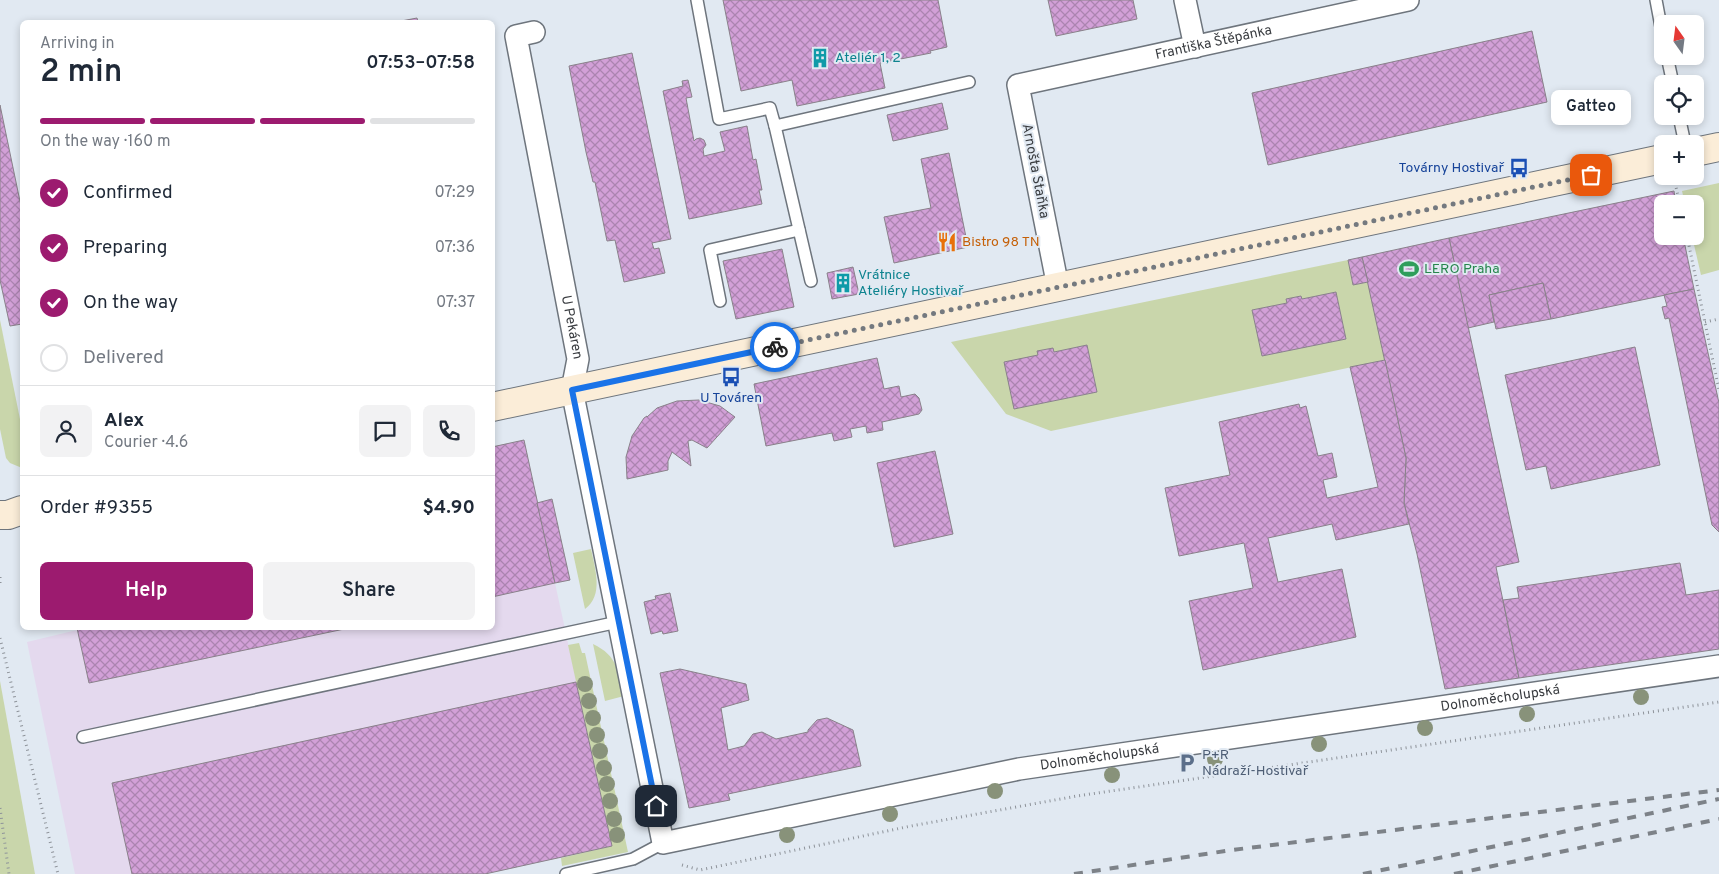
<!DOCTYPE html>
<meta charset="utf-8">
<style>
:root{--surface:#fff;--page:#f2f2f3;--text:#1f2937;--muted:#747a83;--line:#e0e1e3;--accent:#9c1b6f}
body{margin:0;font-family:Overpass,sans-serif;background:var(--page);color:var(--text);height:100vh;display:flex;flex-direction:column;font-size:19px;white-space:nowrap}
*{box-sizing:border-box;margin:0}
p{font-size:16px;color:var(--muted)}
.icon{flex:none;width:28px;height:28px;fill:none;stroke:currentColor;stroke-width:2;stroke-linecap:round;stroke-linejoin:round}
.map{position:relative;flex:1;overflow:hidden}
.sheet{position:absolute;left:20px;top:20px;width:475px;height:610px;display:flex;flex-direction:column;background:var(--surface);border-radius:8px;box-shadow:0 2px 8px #0003}
.sheet>*{flex:none}
.needle{width:32px;rotate:346deg}
.buttons{position:absolute;left:1654px;top:15px;display:grid;gap:10px}
.buttons a{display:grid;place-items:center;width:50px;height:50px;border-radius:8px;background:var(--surface);box-shadow:0 2px 8px #0003;font-size:25px}
.pin{position:absolute;display:grid;place-items:center;width:42px;height:42px;color:#fff;margin:-21px;border-radius:10px;box-shadow:0 2px 8px #0006}
.courier{position:absolute;display:grid;place-items:center;width:50px;height:50px;margin:-25px;border:4px solid #1a73e8;border-radius:50%;background:#fff;color:#222;box-shadow:0 1px 6px #0007}
.bubble{position:absolute;height:35px;border-radius:8px;background:var(--surface);box-shadow:0 2px 8px #0003;font-size:16px;font-weight:600;line-height:35px;text-align:center}
.summary em{font-style:normal;font-weight:600}
.summary div{display:flex;flex-direction:column-reverse}
.summary{display:flex;align-items:center;justify-content:space-between;height:85px;padding:0 20px}
h1{font-size:32px;font-weight:600;line-height:38px}
.bar{display:grid;grid-template-columns:repeat(4,1fr);gap:8px 5px;align-content:center;height:60px;padding:0 20px}
.bar i{height:6px;border-radius:4px;background:var(--line)}
.bar .on{background:var(--accent)}
.bar p{grid-column:span 4}
.line{display:flex;align-items:center;gap:12px;padding:0 20px;border-top:1px solid var(--line)}
.line div{flex:1}
.round{display:grid;place-items:center;flex:none;width:52px;height:52px;border-radius:8px;background:var(--page)}
ol{padding:0 20px;list-style:none}
li{display:flex;align-items:center;gap:15px;height:55px}
li p{margin-inline-start:auto}
li .icon{padding:5px;border-radius:50%;background:var(--accent);color:#fff;stroke-width:4}
li:last-child{color:var(--muted)}
li i{width:28px;height:28px;border:2px solid var(--line);border-radius:50%}
.button{display:flex;gap:10px;margin-top:auto;padding:10px 20px}
.button a{flex:1;height:58px;border-radius:8px;background:var(--accent);color:#fff;font-size:20px;font-weight:600;line-height:58px;text-align:center}
.button a+a{background:var(--page);color:var(--text)}
.map>svg:first-child{display:block}
.commercial{fill:#e4d9ee}
.grass{fill:#c9d6ab;fill-rule:evenodd}
.building{fill:url(#building-cross-hatch);stroke:#89818a}
.lines{fill:none;stroke-linecap:round;stroke-linejoin:round}
.lane-casing{stroke:#6e757d;stroke-width:14}
.street-casing{stroke:#6e757d;stroke-width:24}
.secondary-casing{stroke:#6e757d;stroke-width:30}
.path{stroke:#8e939a;stroke-width:3;stroke-dasharray:1 4;stroke-linecap:butt}
.lane{stroke:#fff;stroke-width:11}
.street{stroke:#fff;stroke-width:21}
.secondary{stroke:#fbedd8;stroke-width:28}
.rail{stroke:#7d8288;stroke-width:4;stroke-dasharray:9 9;stroke-linecap:butt}
.tree{fill:#88927a}
.done{stroke:#74797f;stroke-width:5;stroke-dasharray:0 9}
.route{stroke:#1a73e8;stroke-width:6}
.labels{text-anchor:middle;dominant-baseline:central;stroke-width:4;stroke-linejoin:round;paint-order:stroke}
.street-label{font-size:14px;fill:#3a3d41;stroke:#e1e9f2}
.culture-label{font-size:14px;fill:#0d838f;stroke:#e1e9f2;text-anchor:start}
.transit-label{font-size:14px;fill:#164399;stroke:#e1e9f2;text-anchor:end}
.food-label{font-size:14px;fill:#c56008;stroke:#e1e9f2;text-anchor:start}
.leisure-label{font-size:14px;fill:#27864d;stroke:#e1e9f2;text-anchor:start}
.service-label{font-size:14px;fill:#4e5e75;stroke:#e1e9f2;text-anchor:start}
</style>
<div class="map">
<svg width="1719" height="874" viewBox="0 0 1719 874">
<defs>
<pattern id="building-cross-hatch" width="8" height="8" patternUnits="userSpaceOnUse" patternTransform="scale(1.25)"><rect width="8" height="8" fill="#d2a0d7"/><path d="M0 0l8 8M0 8l8-8" fill="none" stroke="#ab84b0"/></pattern>
</defs>
<rect width="100%" height="100%" fill="#e1e9f2"/>
<!-- commercial -->
<polygon class="commercial" points="493,447 538,503 552,499 570,580 555,583 612,846 485,874 75,874 27,642 77,630 77,628 492,628"/>
<!-- grass -->
<g class="grass">
<polygon points="1719,183 1719,270 1701,275 1692,236 1695,236 1695,204 1685,204 1682,191"/>
<path d="M1348,260L1353,285L1368,282L1385,360L1051,431L1006,414L951,342ZM1336,292L1346,339L1262,356L1252,310L1287,303L1286,299L1301,296L1302,299ZM1087,345L1097,392L1014,409L1038,355V351L1052,348L1054,352Z"/>
<polygon points="0,320 22,429 22,468 10,463 6,458 0,429"/>
<path d="M591,549C595,569 604,595 585,609L573,553Z"/>
<polygon points="579,643 582,653 585,653 628,852 562,866 561,858 612,846 568,645"/>
<path d="M593,644C618,656 618,671 624,696L605,701Z"/>
<polygon points="0,681 35,874 0,874"/>
</g>
<!-- building -->
<g class="building">
<polygon points="723,0 938,0 947,47 930,51 931,53 880,63 885,88 797,106 792,80 741,91"/>
<polygon points="1048,0 1133,0 1137,19 1056,36"/>
<polygon points="417,18 418,22 396,22"/>
<polygon points="1532,31 1547,102 1268,165 1252,93"/>
<polygon points="632,53 671,239 652,243 654,249 659,248 665,273 624,282 615,240 607,241 595,182 593,182 586,152 569,66"/>
<polygon points="688,80 692,97 686,98 694,141 696,139 700,138 704,140 706,145 703,149 704,156 725,151 720,132 747,126 753,160 756,159 762,190 759,190 762,204 689,219 663,91 683,86 682,81"/>
<polygon points="942,103 948,129 893,141 887,115"/>
<polygon points="0,105 22,211 22,324 10,326 0,280"/>
<polygon points="949,153 968,247 894,263 884,217 931,208 921,159"/>
<polygon points="1674,191 1676,204 1662,204 1662,236 1683,236 1694,289 1551,319 1543,283 1489,295 1494,322 1468,328 1449,238"/>
<polygon points="1449,238 1519,562 1496,567 1519,678 1445,689 1417,554 1404,503 1406,458 1362,257"/>
<polygon points="782,249 794,307 736,319 723,261"/>
<polygon points="1362,257 1368,282 1353,285 1348,260"/>
<polygon points="853,267 859,294 832,299 827,273"/>
<polygon points="1543,283 1551,319 1496,329 1489,295"/>
<polygon points="1694,289 1719,403 1719,532 1712,525 1669,318 1665,319 1662,307 1667,306 1664,295"/>
<polygon points="1336,292 1346,339 1262,356 1252,310 1287,303 1286,299 1301,296 1302,299"/>
<polygon points="1087,345 1097,392 1014,409 1004,362 1038,355 1037,351 1053,348 1054,352"/>
<polygon points="1635,347 1660,465 1551,489 1546,466 1526,470 1505,375"/>
<polygon points="877,358 884,389 899,386 901,397 915,394 919,398 922,410 919,414 882,422 883,430 867,433 866,426 850,429 852,437 834,441 832,433 766,446 754,384"/>
<polygon points="1385,360 1406,458 1404,503 1409,524 1336,540 1332,524 1268,538 1278,582 1342,569 1356,637 1203,670 1189,601 1253,588 1244,543 1179,556 1165,488 1230,475 1219,422 1299,404 1300,408 1306,406 1318,456 1332,453 1337,477 1323,480 1327,498 1378,487 1350,367"/>
<polygon points="699,400 720,406 735,417 707,448 692,440 688,441 691,466 672,452 668,461 668,470 627,479 626,457 632,436 644,418 647,416 647,417 657,408 677,401"/>
<polygon points="524,440 555,583 492,597 492,447"/>
<polygon points="935,451 953,534 894,547 877,463"/>
<polygon points="552,499 570,580 555,583 537,503"/>
<polygon points="1680,563 1686,595 1719,590 1719,649 1519,678 1503,600 1519,598 1517,587"/>
<polygon points="670,593 678,631 663,634 662,631 651,634 644,602 656,599 655,596"/>
<polygon points="77,628 349,628 89,683"/>
<polygon points="680,669 746,684 749,700 721,708 728,750 744,746 753,734 762,732 776,739 808,732 808,730 817,720 827,718 853,730 861,766 728,794 730,800 689,808 660,673"/>
<polygon points="576,682 612,846 485,874 132,874 112,783"/>
</g>
<g class="lines">
<defs>
<g id="lane">
<polyline points="697,0 719,119 770,108 775,126 969,82"/>
<polyline points="1656,0 1662,32"/>
<polyline points="1667,56 1673,84"/>
<polyline points="1679,116 1685,144"/>
<polyline points="775,126 811,281"/>
<polyline points="720,301 710,250 799,230"/>
<polyline points="83,737 618,622"/>
<polyline points="566,874 633,859 663,843"/>
</g>
<g id="street">
<polyline points="1185,0 1195,47"/>
<path id="s1" d="M534,32L516,36L578,359L572,390L663,843L1019,769L1719,666"/>
<path id="s2" d="M1058,287L1018,85L1408,0"/>
</g>
<g id="secondary">
<polyline points="1695,152 1719,147"/>
<polyline points="492,407 1662,159"/>
<polyline points="0,515 8,515 22,510"/>
</g>
</defs>
<!-- lane casing -->
<use href="#lane" class="lane-casing"/>
<!-- street casing -->
<use href="#street" class="street-casing"/>
<!-- secondary casing -->
<use href="#secondary" class="secondary-casing"/>
<!-- path -->
<g class="path">
<polyline points="1675,183 1680,204"/>
<polyline points="1687,236 1719,390"/>
<polyline points="1705,322 1719,319"/>
<polyline points="0,577 0,587"/>
<polyline points="0,638 58,874"/>
<polyline points="0,808 9,874"/>
<polyline points="682,865 700,870 911,826 1077,796 1719,702"/>
</g>
<!-- lane -->
<use href="#lane" class="lane"/>
<!-- street -->
<use href="#street" class="street"/>
<!-- secondary -->
<use href="#secondary" class="secondary"/>
<!-- rail -->
<g class="rail">
<polyline points="1074,874 1232,850 1719,790"/>
<polyline points="1363,874 1719,799"/>
<polyline points="1454,874 1719,819"/>
</g>
</g>
<!-- trees -->
<g class="tree">
<circle cx="585" cy="684" r="8"/>
<circle cx="1641" cy="697" r="8"/>
<circle cx="589" cy="701" r="8"/>
<circle cx="1527" cy="714" r="8"/>
<circle cx="593" cy="718" r="8"/>
<circle cx="1425" cy="728" r="8"/>
<circle cx="597" cy="735" r="8"/>
<circle cx="1319" cy="744" r="8"/>
<circle cx="600" cy="751" r="8"/>
<circle cx="1215" cy="759" r="8"/>
<circle cx="604" cy="768" r="8"/>
<circle cx="1112" cy="775" r="8"/>
<circle cx="607" cy="784" r="8"/>
<circle cx="995" cy="791" r="8"/>
<circle cx="610" cy="801" r="8"/>
<circle cx="890" cy="814" r="8"/>
<circle cx="614" cy="819" r="8"/>
<circle cx="617" cy="835" r="8"/>
<circle cx="787" cy="835" r="8"/>
</g>
<g class="lines">
<!-- done -->
<polyline class="done" points="775,347 1591,175"/>
<!-- route -->
<polyline class="route" points="656,806 572,390 775,347"/>
</g>
<!-- icons -->
<defs>
<symbol id="building-bare" viewBox="-9 -9 18 18"><path d="M-4-6H4V6H1V3H-1V6H-4ZM-2.5-4.3h1.7v1.8h-1.7ZM.8-4.3h1.7v1.8H.8ZM-2.5-1h1.7V.8h-1.7ZM.8-1h1.7V.8H.8Z" fill="#0f9aa8" stroke="#e1e9f2" stroke-width="2.5" paint-order="stroke"/></symbol>
<symbol id="bus-bare" viewBox="-9 -9 18 18"><path d="M-5-6H5V4H4V6H2V4H-2V6H-4V4H-5ZM-3.5-4V0h7V-4ZM-3.5 1.2v1.5H-2V1.2ZM2 1.2v1.5H3.5V1.2Z" fill="#1a4fb4" stroke="#e1e9f2" stroke-width="2.5" paint-order="stroke"/></symbol>
<symbol id="restaurant-bare" viewBox="-9 -9 18 18"><path d="M-5-6h1v4h1v-4h1v4h1v-4h1v5L-1.5 .5V6h-2V.5L-5-1ZM5-6V6H3V1.5H1.5Q1.5-4 5-6Z" fill="#e8710a" stroke="#e1e9f2" stroke-width="2.5" paint-order="stroke"/></symbol>
<symbol id="stadium-bare" viewBox="-9 -9 18 18"><path d="M0-5a6.5 5 0 1 0 0 10a6.5 5 0 1 0 0-10ZM-3.5-1.8h7v3.6h-7Z" fill="#2e9e5b" stroke="#e1e9f2" stroke-width="2.5" paint-order="stroke"/></symbol>
<symbol id="parking-bare" viewBox="-9 -9 18 18"><path d="M-3.5-5.5H1a3.5 3.5 0 0 1 0 7H-1V5.5H-3.5ZM-1-3.4V-.6H.8a1.4 1.4 0 0 0 0-2.8Z" fill="#5c6f8a" stroke="#e1e9f2" stroke-width="2.5" paint-order="stroke"/></symbol>
</defs>
<g fill-rule="evenodd">
<use href="#building-bare" x="806" y="44" width="28" height="28"/>
<use href="#bus-bare" x="1505" y="154" width="28" height="28"/>
<use href="#restaurant-bare" x="933" y="228" width="28" height="28"/>
<use href="#stadium-bare" x="1395" y="255" width="28" height="28"/>
<use href="#building-bare" x="829" y="269" width="28" height="28"/>
<use href="#bus-bare" x="717" y="363" width="28" height="28"/>
<use href="#parking-bare" x="1173" y="749" width="28" height="28"/>
</g>
<g class="labels">
<!-- street labels -->
<g class="street-label">
<text stroke="none"><textPath href="#s2" startOffset="406">Františka Štěpánka</textPath></text>
<text transform="translate(1035 171) rotate(79)">Arnošta Staňka</text>
<text stroke="none"><textPath href="#s1" startOffset="315">U Pekáren</textPath></text>
<text stroke="none"><textPath href="#s1" startOffset="1691">Dolnoměcholupská</textPath></text>
<text stroke="none"><textPath href="#s1" startOffset="1286">Dolnoměcholupská</textPath></text>
</g>
<!-- culture labels -->
<g class="culture-label">
<text x="835" y="58">Ateliér 1, 2</text>
<text x="858" y="275">Vrátnice<tspan x="858" dy="16">Ateliéry Hostivař</tspan></text>
</g>
<!-- transit labels -->
<g class="transit-label">
<text x="1504" y="168">Továrny Hostivař</text>
<text x="731" y="398" text-anchor="middle">U Továren</text>
</g>
<!-- food labels -->
<g class="food-label">
<text x="962" y="242">Bistro 98 TN</text>
</g>
<!-- leisure labels -->
<g class="leisure-label">
<text x="1424" y="269">LERO Praha</text>
</g>
<!-- service labels -->
<g class="service-label">
<text x="1202" y="755">P+R<tspan x="1202" dy="16">Nádraží-Hostivař</tspan></text>
</g>
</g>
</svg>
<div class="buttons">
<a><svg class="needle" viewBox="-14 -14 28 28"><path d="M0-13l5 13h-10z" fill="#e53935"/><path d="M0 13l5-13h-10z" fill="#747a83"/></svg></a>
<a><svg class="icon" aria-label="locate" viewBox="0 0 24 24"><circle cx="12" cy="12" r="6"/><path d="M12 2v4M12 18v4M2 12h4M18 12h4"/></svg></a>
<a>+</a>
<a>−</a>
</div>
<div class="pin" style="left:1591px;top:175px;background:#ea580c"><svg class="icon" aria-label="bag" viewBox="0 0 24 24"><path d="M5 8h14l-1 12H6zM9 8a3 3 0 0 1 6 0"/></svg></div>
<div class="pin" style="left:656px;top:806px;background:#1f2937"><svg class="icon" aria-label="home" viewBox="0 0 24 24"><path d="M3 11l9-7 9 7M6 9v11h12V9"/></svg></div>
<div class="courier" style="left:775px;top:347px"><svg class="icon" aria-label="bike" viewBox="0 0 24 24"><circle cx="6" cy="16" r="4"/><circle cx="18" cy="16" r="4"/><path d="M6 16l4-8h5l3 8M10 8l3 8H6M13 5h3"/></svg></div>
<div class="bubble" style="left:1551px;top:90px;width:80px">Gatteo</div>
<section class="sheet">
<div class="summary"><div><h1>2 min</h1><p>Arriving in</p></div><em>07:53–07:58</em></div>
<div class="bar"><i class="on"></i><i class="on"></i><i class="on"></i><i></i><p>On the way · 160 m</p></div>
<ol>
<li><svg class="icon" aria-label="check" viewBox="0 0 24 24"><path d="M5 12l5 5 9-10"/></svg>Confirmed<p>07:29</p></li>
<li><svg class="icon" aria-label="check" viewBox="0 0 24 24"><path d="M5 12l5 5 9-10"/></svg>Preparing<p>07:36</p></li>
<li><svg class="icon" aria-label="check" viewBox="0 0 24 24"><path d="M5 12l5 5 9-10"/></svg>On the way<p>07:37</p></li>
<li><i></i>Delivered</li>
</ol>
<div class="line" style="height:90px"><a class="round"><svg class="icon" aria-label="person" viewBox="0 0 24 24"><circle cx="12" cy="8" r="4"/><path d="M4 21q1-7 8-7t8 7"/></svg></a><div><b>Alex</b><p>Courier · 4.6</p></div><a class="round"><svg class="icon" aria-label="chat" viewBox="0 0 24 24"><path d="M4 5h16v11H9l-5 4z"/></svg></a><a class="round"><svg class="icon" aria-label="phone" viewBox="0 0 24 24"><path d="M5 4h4l2 5-3 2q2 4 5 5l2-3 5 2v4C11 20 4 13 5 4z"/></svg></a></div>
<div class="line" style="height:65px"><div>Order #9355</div><b>$4.90</b></div>
<div class="button"><a>Help</a><a>Share</a></div>
</section>
</div>
